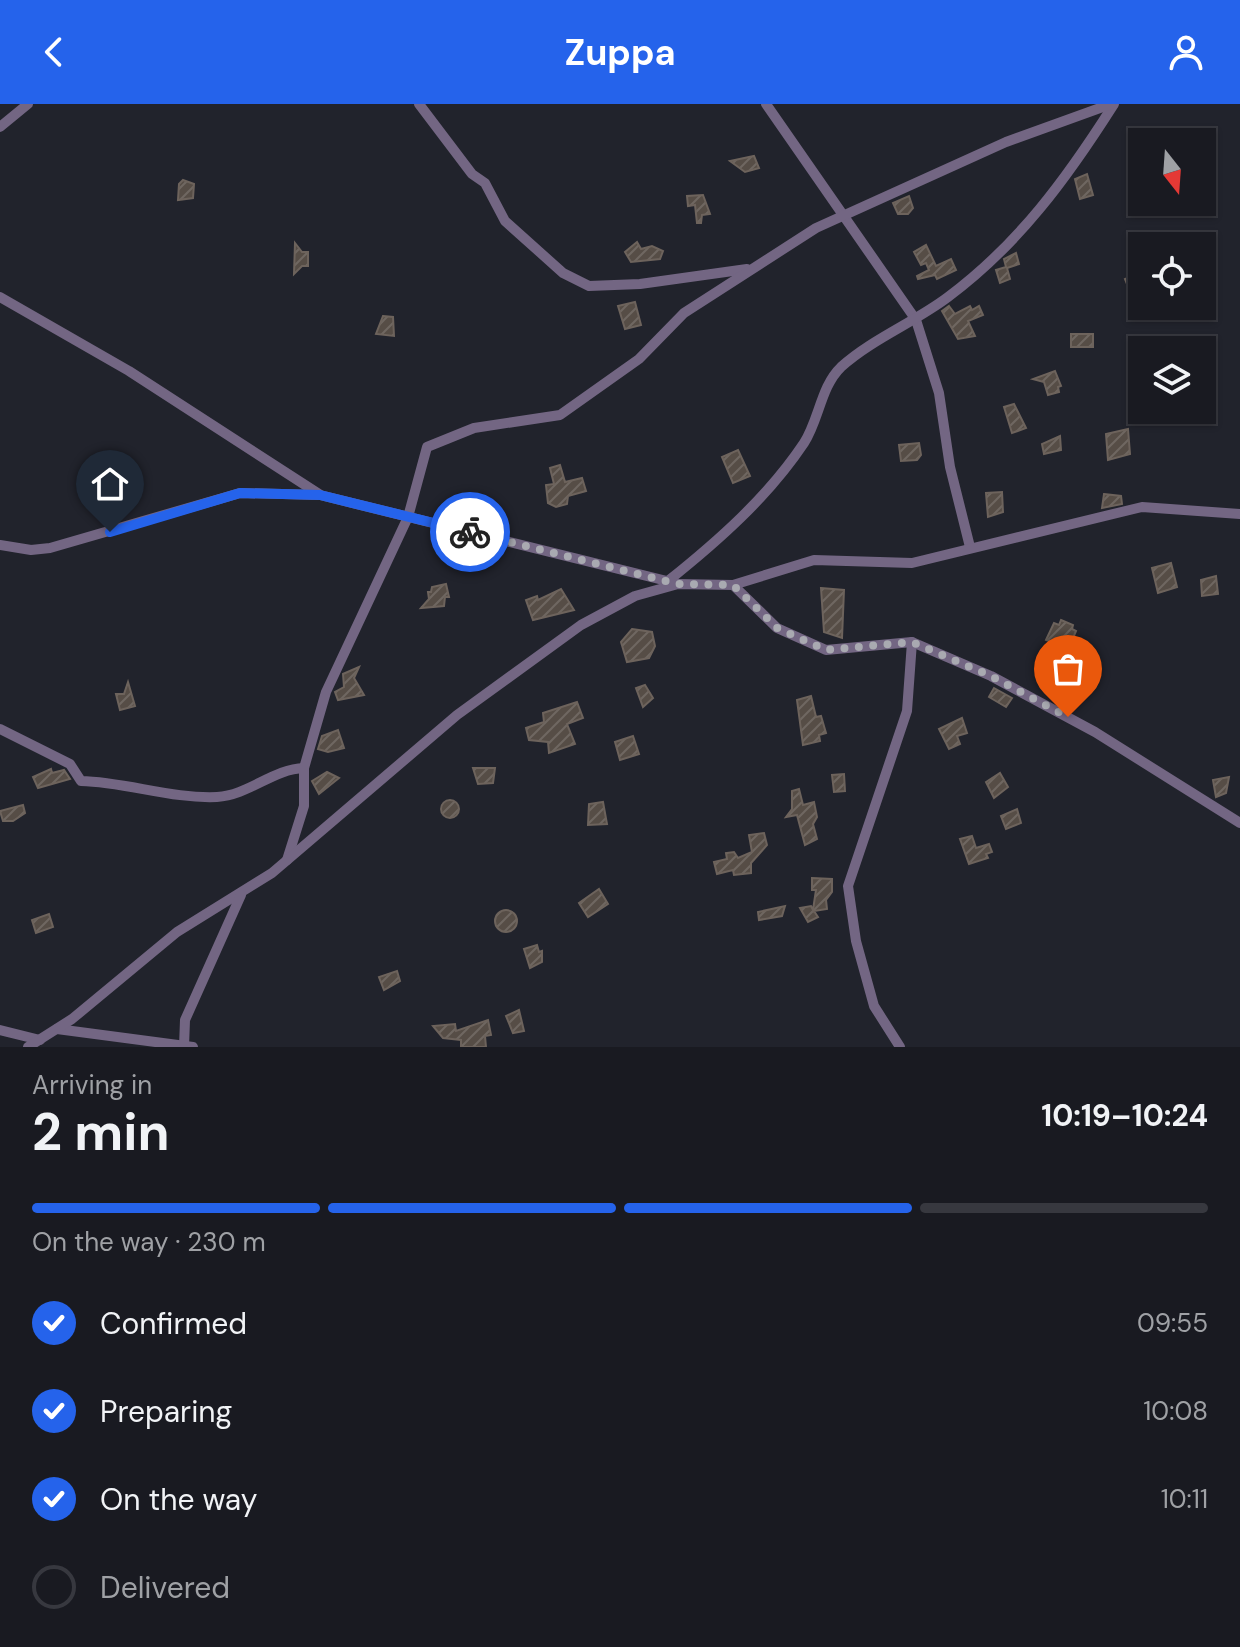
<!DOCTYPE html>
<meta charset="utf-8">
<style>
:root{--surface:#191a21;--page:#22232a;--text:#f1f3f6;--muted:#9fa1a5;--line:#37383f;--accent:#2563eb}
body{margin:0;font-family:"DM Sans",sans-serif;background:var(--page);color:var(--text);height:100vh;display:flex;flex-direction:column;font-size:30px;white-space:nowrap}
*{box-sizing:border-box;margin:0}
p{font-size:26px;color:var(--muted)}
.icon{flex:none;width:44px;height:44px;fill:none;stroke:currentColor;stroke-width:2;stroke-linecap:round;stroke-linejoin:round}
.map{position:relative;height:943px;overflow:hidden}
.drawer{display:flex;flex-direction:column;background:var(--surface);flex:1}
.drawer>*{flex:none}
.needle{width:52px;rotate:163deg}
.fabs{position:absolute;left:1128px;top:24px;display:grid;gap:16px}
.fabs a{display:grid;place-items:center;width:88px;height:88px;border-radius:0px;background:var(--surface);box-shadow:0 2px 6px #0004,0 0 0 2px var(--line);font-size:40px}
.pin{position:absolute;display:grid;place-items:center;width:68px;height:68px;color:#fff;margin:-82px -34px;border-radius:50% 50% 50% 0;rotate:-45deg;box-shadow:0 0 8px #0007}
.pin .icon{rotate:45deg}
.courier{position:absolute;display:grid;place-items:center;width:80px;height:80px;margin:-40px;border:6px solid #2563eb;border-radius:50%;background:#fff;color:#222;box-shadow:0 2px 10px #0007}
.summary em{font-style:normal;font-weight:700}
.summary div{display:flex;flex-direction:column-reverse}
.summary{display:flex;align-items:center;justify-content:space-between;height:136px;padding:0 32px}
h1{font-size:52px;font-weight:700;line-height:60px}
.bar{display:grid;grid-template-columns:repeat(4,1fr);gap:12px 8px;align-content:center;height:96px;padding:0 32px}
.bar i{height:10px;border-radius:6px;background:var(--line)}
.bar .active{background:var(--accent)}
.bar p{grid-column:span 4}
ol{padding:0 32px;list-style:none}
li{display:flex;align-items:center;gap:24px;height:88px}
li p{margin-inline-start:auto}
li .icon{padding:8px;border-radius:50%;background:var(--accent);color:#fff;stroke-width:4}
li:last-child{color:var(--muted)}
li i{width:44px;height:44px;border:4px solid var(--line);border-radius:50%}
header{display:flex;justify-content:space-between;align-items:center;height:104px;padding:0 32px;background:var(--accent);color:#fff;font-size:36px;font-weight:700}
.map>svg:first-child{display:block}
.building{fill:url(#building-hatch);stroke:#6d635c;stroke-width:2}
.lines{fill:none;stroke-linecap:round;stroke-linejoin:round}
.minor{stroke:#736683;stroke-width:10}
.done{stroke:#a9aab1;stroke-width:8;stroke-dasharray:0 14.4}
.route{stroke:#2563eb;stroke-width:10}
</style>
<header><svg class="icon" aria-label="back" viewBox="0 0 24 24"><path d="M15 5l-7 7 7 7"/></svg>Zuppa<svg class="icon" aria-label="person" viewBox="0 0 24 24"><circle cx="12" cy="8" r="4"/><path d="M4 21q1-7 8-7t8 7"/></svg></header>
<div class="map">
<svg width="1240" height="943" viewBox="0 0 1240 943">
<defs>
<pattern id="building-hatch" width="6" height="6" patternUnits="userSpaceOnUse" patternTransform="scale(2)"><rect width="6" height="6" fill="#564d46"/><path d="M-1 1l2-2M0 6l6-6M5 7l2-2" fill="none" stroke="#6f6761"/></pattern>
</defs>
<rect width="100%" height="100%" fill="#21232c"/>
<!-- building -->
<g class="building">
<polygon points="754,52 759,64 745,68 730,57"/>
<polygon points="1087,70 1093,91 1080,95 1075,75"/>
<polygon points="183,76 194,80 193,94 178,96 179,80"/>
<polygon points="703,91 710,110 702,111 701,119 697,119 695,101 688,102 687,92"/>
<polygon points="909,92 913,104 908,110 898,110 893,99"/>
<polygon points="637,138 641,145 652,142 663,147 660,155 631,158 625,148"/>
<polygon points="295,139 302,148 308,148 308,162 302,162 294,170"/>
<polygon points="926,141 936,162 951,155 956,166 937,175 935,171 918,175 917,172 929,166 926,159 921,161 914,148"/>
<polygon points="1016,149 1019,160 1007,164 1010,175 1000,179 996,166 1006,163 1004,155"/>
<polygon points="1142,168 1142,192 1133,195 1125,175"/>
<polygon points="635,198 641,221 625,225 618,202"/>
<polygon points="949,202 955,210 970,202 972,206 979,202 983,211 968,217 975,232 958,235 942,207"/>
<polygon points="383,212 393,213 394,232 376,230"/>
<rect x="1071" y="230" width="22" height="13"/>
<polygon points="1055,267 1061,282 1058,283 1059,288 1048,291 1044,278 1033,275"/>
<polygon points="1014,300 1026,324 1012,329 1004,303"/>
<polygon points="1128,325 1130,350 1108,356 1106,330"/>
<polygon points="1060,332 1061,346 1044,350 1042,340"/>
<polygon points="919,339 921,351 917,356 901,357 899,341"/>
<polygon points="738,346 750,372 733,379 722,353"/>
<polygon points="560,361 565,378 582,374 586,387 568,392 567,400 556,403 548,399 546,381 554,380 550,364"/>
<polygon points="1002,388 1003,408 988,413 986,389"/>
<polygon points="1104,390 1121,392 1122,400 1102,404"/>
<polygon points="1171,459 1177,483 1158,489 1152,464"/>
<polygon points="1216,472 1218,490 1202,492 1201,476"/>
<polygon points="446,480 449,493 445,493 444,502 421,504 429,495 428,488 431,488 432,483"/>
<polygon points="821,484 844,486 842,534 824,528"/>
<polygon points="561,485 574,506 533,516 526,496 537,492 538,496"/>
<polygon points="1061,516 1073,521 1072,525 1076,527 1069,544 1046,536 1054,519 1059,521"/>
<polygon points="632,525 652,528 655,542 649,554 627,558 621,538"/>
<polygon points="359,563 354,574 364,591 338,596 335,588 344,583 343,570"/>
<polygon points="128,578 135,602 120,606 116,590 124,590"/>
<polygon points="645,581 653,594 643,603 636,584"/>
<polygon points="994,584 1012,594 1006,603 989,593"/>
<polygon points="811,592 816,613 821,612 826,629 819,631 820,637 803,641 797,596"/>
<polygon points="577,598 583,614 567,620 575,640 549,649 548,638 529,636 526,624 544,618 543,609"/>
<polygon points="962,614 967,629 957,632 960,640 949,645 939,625"/>
<polygon points="338,626 344,644 328,648 318,645 322,632"/>
<polygon points="633,632 639,650 620,656 615,638"/>
<polygon points="473,664 495,664 493,679 478,680"/>
<polygon points="51,665 52,669 64,666 70,675 38,684 33,673"/>
<polygon points="327,668 339,674 319,690 312,677"/>
<polygon points="1000,669 1008,683 994,694 986,678"/>
<polygon points="844,670 845,687 834,688 832,671"/>
<polygon points="1229,673 1226,689 1216,693 1213,676"/>
<polygon points="799,685 803,701 814,698 817,713 813,720 817,735 805,741 797,711 786,713 792,705 792,687"/>
<circle cx="450" cy="705" r="9"/>
<polygon points="603,698 607,720 588,721 589,700"/>
<polygon points="23,701 25,709 13,717 3,717 0,707"/>
<polygon points="1017,705 1021,719 1006,725 1001,712"/>
<polygon points="764,729 767,741 751,759 751,769 734,771 733,766 717,770 714,758 727,755 726,749 734,748 738,754 752,748 749,731"/>
<polygon points="972,732 976,744 989,740 992,748 986,750 988,754 969,760 960,735"/>
<polygon points="812,774 832,775 832,788 826,796 827,805 814,807 818,813 808,818 800,804 811,802 813,806 816,786 812,786"/>
<polygon points="599,785 608,800 588,813 579,799"/>
<polygon points="785,802 782,812 759,816 758,808"/>
<circle cx="506" cy="817" r="11"/>
<polygon points="49,810 53,823 36,829 32,816"/>
<polygon points="537,841 539,848 542,847 542,858 530,864 524,845"/>
<polygon points="397,867 400,877 384,886 379,873"/>
<polygon points="519,906 524,927 513,929 506,912"/>
<polygon points="488,916 491,931 485,932 486,943 461,943 461,936 443,934 433,922 455,920 456,927"/>
</g>
<g class="lines">
<!-- minor -->
<g class="minor">
<polyline points="419,0 472,70 485,79 505,117 563,169 589,182 640,180 747,165"/>
<polyline points="766,0 916,216 939,289 950,363 970,443"/>
<polyline points="0,23 28,0"/>
<polyline points="0,193 129,267 319,390"/>
<polyline points="0,441 31,446 50,444 240,389 320,391 675,479"/>
<path d="M668,477C718,437 768,393 804,339C819,316 821,282 841,263C872,235 915,218 948,193C1019,140 1067,74 1114,0"/>
<polyline points="733,481 814,456 912,459 1142,403 1240,410"/>
<path d="M0,625L70,660L81,677C126,678 172,695 217,693C249,691 273,665 304,664"/>
<polyline points="287,756 304,702 304,664 326,588 408,413 427,343 474,324 560,311 639,255 684,209 816,124 1006,38 1111,0"/>
<polyline points="57,925 193,943"/>
<polyline points="0,926 40,936"/>
<polyline points="28,943 72,915 177,828 272,769 457,611 581,521 635,492 678,480 733,481 777,524 826,546 912,538 991,572 1095,628 1240,719"/>
<polyline points="184,943 185,916 241,791"/>
<polyline points="900,943 874,902 856,837 848,782 907,607 912,538"/>
</g>
</g>
<g class="lines">
<!-- done -->
<polyline class="done" points="470,428 678,480 733,481 777,524 826,546 912,538 991,572 1068,613"/>
<!-- route -->
<polyline class="route" points="110,428 240,389 320,391 470,428"/>
</g>
</svg>
<div class="fabs">
<a><svg class="needle" viewBox="-14 -14 28 28"><path d="M0-13l5 13h-10z" fill="#e53935"/><path d="M0 13l5-13h-10z" fill="#9fa1a5"/></svg></a>
<a><svg class="icon" aria-label="locate" viewBox="0 0 24 24"><circle cx="12" cy="12" r="6"/><path d="M12 2v4M12 18v4M2 12h4M18 12h4"/></svg></a>
<a><svg class="icon" aria-label="layers" viewBox="0 0 24 24"><path d="M12 4l9 5-9 5-9-5zM3 14l9 5 9-5"/></svg></a>
</div>
<div class="pin" style="left:1068px;top:613px;background:#ea580c"><svg class="icon" aria-label="bag" viewBox="0 0 24 24"><path d="M5 8h14l-1 12H6zM9 8a3 3 0 0 1 6 0"/></svg></div>
<div class="pin" style="left:110px;top:428px;background:#1f2937"><svg class="icon" aria-label="home" viewBox="0 0 24 24"><path d="M3 11l9-7 9 7M6 9v11h12V9"/></svg></div>
<div class="courier" style="left:470px;top:428px"><svg class="icon" aria-label="bike" viewBox="0 0 24 24"><circle cx="6" cy="16" r="4"/><circle cx="18" cy="16" r="4"/><path d="M6 16l4-8h5l3 8M10 8l3 8H6M13 5h3"/></svg></div>
</div>
<section class="drawer">
<div class="summary"><div><h1>2 min</h1><p>Arriving in</p></div><em>10:19–10:24</em></div>
<div class="bar"><i class="active"></i><i class="active"></i><i class="active"></i><i></i><p>On the way · 230 m</p></div>
<ol>
<li><svg class="icon" aria-label="check" viewBox="0 0 24 24"><path d="M5 12l5 5 9-10"/></svg>Confirmed<p>09:55</p></li>
<li><svg class="icon" aria-label="check" viewBox="0 0 24 24"><path d="M5 12l5 5 9-10"/></svg>Preparing<p>10:08</p></li>
<li><svg class="icon" aria-label="check" viewBox="0 0 24 24"><path d="M5 12l5 5 9-10"/></svg>On the way<p>10:11</p></li>
<li><i></i>Delivered</li>
</ol>
</section>
